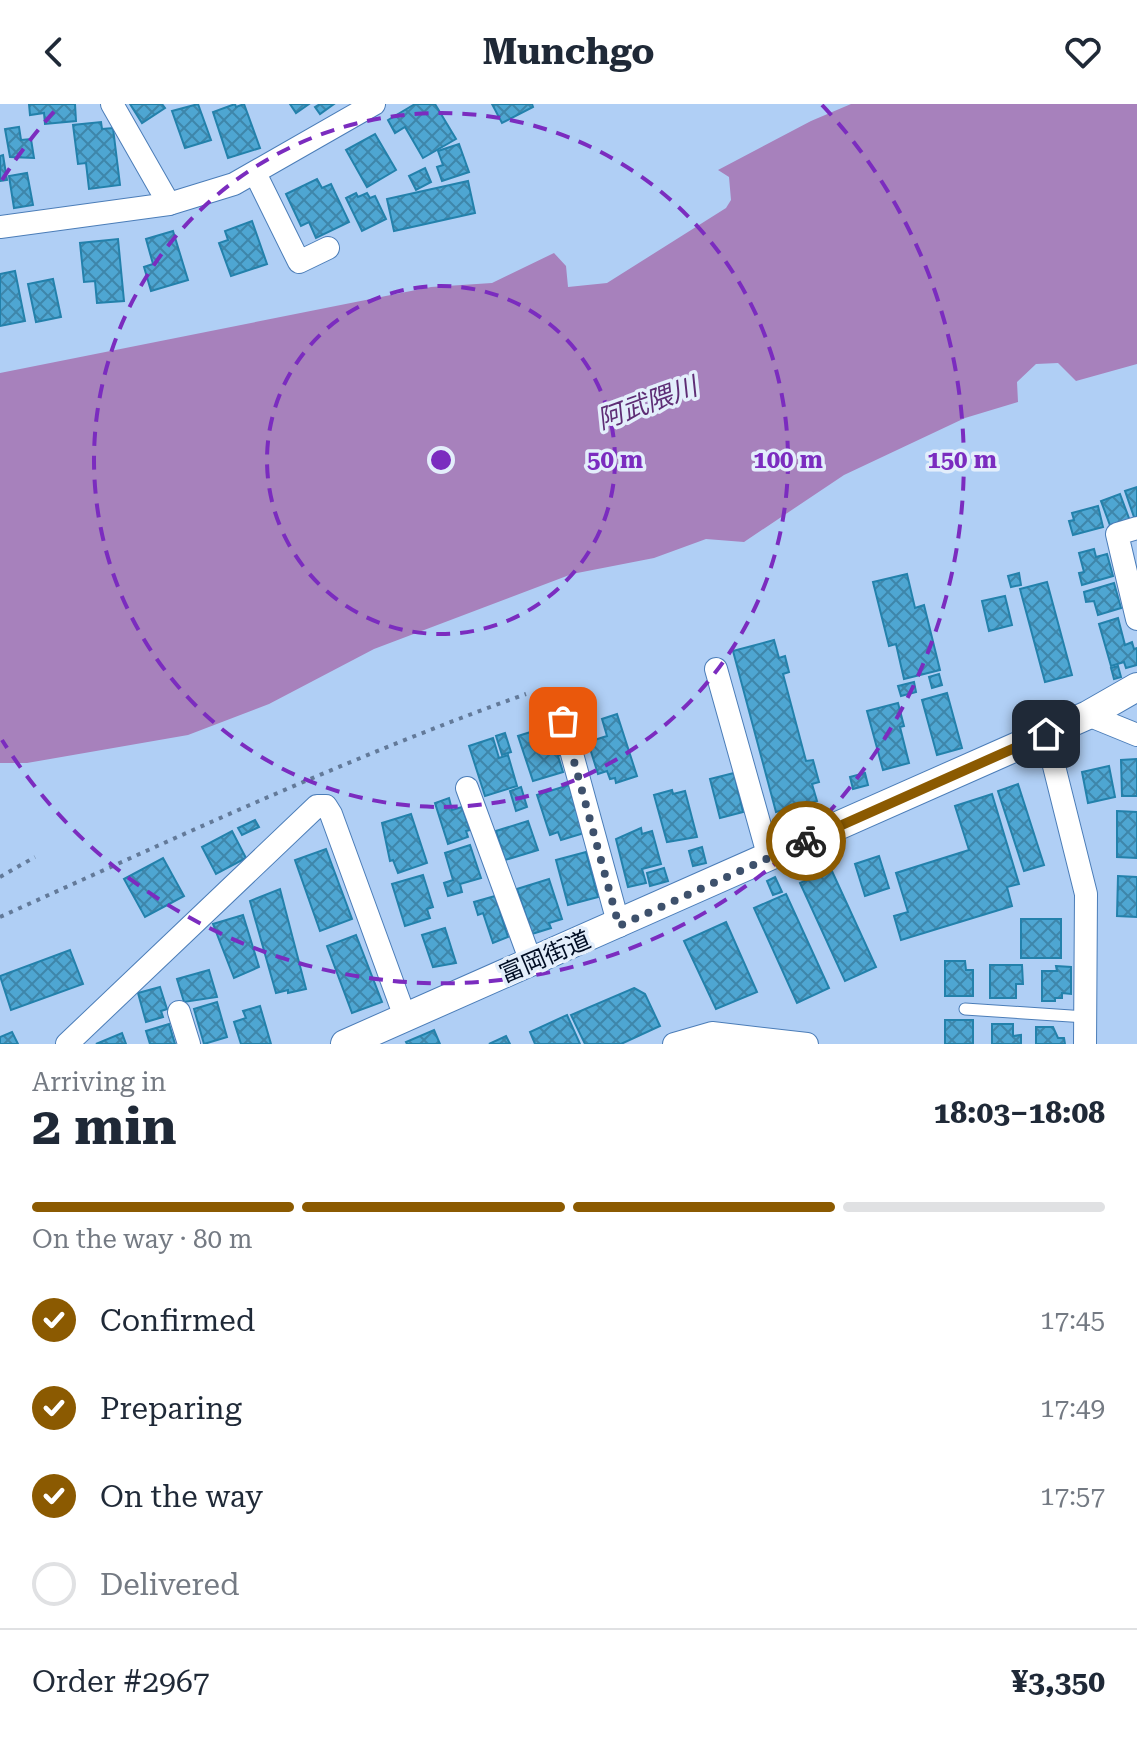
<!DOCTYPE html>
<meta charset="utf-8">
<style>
:root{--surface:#fff;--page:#f6f6f7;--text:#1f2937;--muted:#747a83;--line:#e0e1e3;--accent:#8b5a01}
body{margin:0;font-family:"Roboto Serif","Noto Sans JP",serif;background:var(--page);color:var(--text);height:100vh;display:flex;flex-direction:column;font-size:30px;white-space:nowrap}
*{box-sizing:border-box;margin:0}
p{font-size:26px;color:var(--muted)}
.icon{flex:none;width:44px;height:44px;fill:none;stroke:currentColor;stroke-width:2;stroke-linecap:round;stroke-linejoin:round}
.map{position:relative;height:940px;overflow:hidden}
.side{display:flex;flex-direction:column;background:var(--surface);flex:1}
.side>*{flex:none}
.pin{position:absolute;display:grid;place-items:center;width:68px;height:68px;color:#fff;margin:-34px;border-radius:16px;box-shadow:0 4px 12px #0006}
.courier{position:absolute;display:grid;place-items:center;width:80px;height:80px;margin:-40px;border:6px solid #8b5a01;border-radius:50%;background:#fff;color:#222;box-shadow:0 2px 10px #0007}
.headline em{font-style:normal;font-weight:700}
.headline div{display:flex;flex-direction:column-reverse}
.headline{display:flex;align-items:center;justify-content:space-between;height:136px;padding:0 32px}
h1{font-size:52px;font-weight:700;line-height:60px}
.bar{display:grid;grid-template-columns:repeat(4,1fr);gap:12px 8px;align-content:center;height:96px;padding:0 32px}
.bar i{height:10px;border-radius:6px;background:var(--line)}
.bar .active{background:var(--accent)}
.bar p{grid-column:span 4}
.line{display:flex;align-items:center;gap:20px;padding:0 32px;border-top:2px solid var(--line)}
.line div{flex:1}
ol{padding:0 32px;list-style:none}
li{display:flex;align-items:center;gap:24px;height:88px}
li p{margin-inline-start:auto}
li .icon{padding:8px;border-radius:50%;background:var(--accent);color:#fff;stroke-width:4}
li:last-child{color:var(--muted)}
li i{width:44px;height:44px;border:4px solid var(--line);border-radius:50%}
header{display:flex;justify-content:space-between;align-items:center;height:104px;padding:0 32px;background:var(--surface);font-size:36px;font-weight:700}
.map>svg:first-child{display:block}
.water{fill:#a781bc}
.building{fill:url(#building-cross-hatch);stroke:#2381ab;stroke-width:2}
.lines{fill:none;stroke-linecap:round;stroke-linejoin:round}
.service-casing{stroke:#4b7db8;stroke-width:13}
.minor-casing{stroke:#4b7db8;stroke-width:24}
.tertiary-casing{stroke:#4b7db8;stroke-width:30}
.path{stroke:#637a99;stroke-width:4;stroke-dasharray:4 6;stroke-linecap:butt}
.service{stroke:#fff;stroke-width:11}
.minor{stroke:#fff;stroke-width:22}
.tertiary{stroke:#fff;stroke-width:28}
.done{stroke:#3e516c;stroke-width:8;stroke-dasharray:0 14.4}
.route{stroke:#8b5a01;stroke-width:10}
.ring{fill:none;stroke:#7b2cbf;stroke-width:4;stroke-dasharray:14 10}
.labels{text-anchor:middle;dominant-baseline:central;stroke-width:7;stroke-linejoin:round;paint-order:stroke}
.street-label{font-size:24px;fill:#000d23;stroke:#e3eefb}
.water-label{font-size:26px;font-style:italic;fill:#5e2d75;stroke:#e3eefb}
.centre{fill:#7b2cbf;stroke:#e3eefb;stroke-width:4}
.ring-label{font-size:24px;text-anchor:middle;font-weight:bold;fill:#7b2cbf;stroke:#e3eefb;stroke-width:7;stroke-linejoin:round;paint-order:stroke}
</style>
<header><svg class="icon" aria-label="back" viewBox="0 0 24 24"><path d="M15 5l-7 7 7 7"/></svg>Munchgo<svg class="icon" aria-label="heart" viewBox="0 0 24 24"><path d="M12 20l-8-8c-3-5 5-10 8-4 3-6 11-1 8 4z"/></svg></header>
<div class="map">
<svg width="1137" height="940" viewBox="0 0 1137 940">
<defs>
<pattern id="building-cross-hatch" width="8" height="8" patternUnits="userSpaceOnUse" patternTransform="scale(2)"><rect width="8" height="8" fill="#4ea6d2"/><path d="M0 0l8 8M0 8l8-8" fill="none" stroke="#3e86aa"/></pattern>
</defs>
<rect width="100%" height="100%" fill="#b0cff5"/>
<!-- water -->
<polygon class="water" points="851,0 1137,0 1137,260 1076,277 1058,259 1036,260 1017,278 1018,298 965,314 844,371 744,438 706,435 654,454 572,470 374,545 269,600 188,631 27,659 0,659 0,269 431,183 492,179 554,149 566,162 568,183 607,179 726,104 731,96 729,73 718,66 811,17"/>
<!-- building -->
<g class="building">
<polygon points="29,0 75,0 76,17 45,20 44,9 30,11"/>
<polygon points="130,0 162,0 165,4 142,19"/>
<polygon points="198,0 211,36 185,44 172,7"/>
<polygon points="235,0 236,3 244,0 260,44 228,54 213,8"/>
<polygon points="290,0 309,0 296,9"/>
<polygon points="320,0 334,0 320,10 315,3"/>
<polygon points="415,0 435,0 456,35 423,54 405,23 395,29 388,16"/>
<polygon points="492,0 532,0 533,3 502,19"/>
<polygon points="101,18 102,25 113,24 120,81 89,85 86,59 78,60 73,21"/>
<polygon points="19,23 21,36 31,35 34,54 10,53 5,25"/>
<polygon points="375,30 396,66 367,83 346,46"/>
<polygon points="459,40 469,68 442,77 437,63 443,61 438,47"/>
<polygon points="3,51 7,76 0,77 0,52"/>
<polygon points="425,64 431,78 416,86 409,72"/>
<polygon points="27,69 33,101 14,104 9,72"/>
<polygon points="317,75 322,84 331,80 349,118 316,134 309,118 301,122 286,90"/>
<polygon points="468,77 475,109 394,127 387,95"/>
<polygon points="356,89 358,93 367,89 370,94 375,92 386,115 362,127 346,94"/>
<polygon points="252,117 267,160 231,172 219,139 228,136 225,127"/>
<polygon points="173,127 188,176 151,187 144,163 153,160 146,135"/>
<polygon points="118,135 124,197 97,199 95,177 84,178 80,139"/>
<polygon points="15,167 25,217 0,222 0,170"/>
<polygon points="53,175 61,213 36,218 28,180"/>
<polygon points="1137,383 1137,413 1134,413 1125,387"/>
<polygon points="1120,390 1130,417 1111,424 1101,397"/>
<polygon points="1098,402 1103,423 1073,431 1069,417 1074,416 1072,409"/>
<polygon points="1094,445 1096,453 1107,450 1113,472 1082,481 1079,469 1084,468 1079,449"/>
<polygon points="1019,469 1021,481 1011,483 1008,472"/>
<polygon points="907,470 915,504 924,501 940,566 904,575 896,540 889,542 873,478"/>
<polygon points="1047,478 1072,571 1045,578 1020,485"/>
<polygon points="1114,479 1121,504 1098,511 1094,497 1086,498 1084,488"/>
<polygon points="1005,492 1012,521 989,527 982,497"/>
<polygon points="1118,514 1125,541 1132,538 1134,545 1137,544 1137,561 1126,564 1124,558 1111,562 1099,520"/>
<polygon points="774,536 779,554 785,552 789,568 783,570 806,657 813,656 819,678 812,680 817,697 776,708 733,547"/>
<polygon points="1118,562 1121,573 1114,575 1111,564"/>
<polygon points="939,570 942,581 932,584 929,573"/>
<polygon points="914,578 916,588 901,592 898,582"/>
<polygon points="947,589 962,644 937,651 922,596"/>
<polygon points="898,599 904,622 900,623 909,659 883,666 867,607"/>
<polygon points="617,610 637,672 616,679 615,674 610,675 607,667 598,670 588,638 607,632 602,615"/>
<polygon points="553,621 562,650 558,652 563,668 533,677 518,632"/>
<polygon points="505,629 511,648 502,651 496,632"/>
<polygon points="493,634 499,654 508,651 517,682 485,692 469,642"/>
<polygon points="1137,655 1137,692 1122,692 1121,656"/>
<polygon points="1109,662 1115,693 1088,699 1082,668"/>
<polygon points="734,669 743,708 720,714 710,675"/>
<polygon points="865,669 868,681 853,685 850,673"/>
<polygon points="1018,680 1044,761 1024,767 998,687"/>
<polygon points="569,681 584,729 561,736 558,728 550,731 537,691"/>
<polygon points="521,683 527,703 516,707 510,687"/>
<polygon points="672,686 673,690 685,687 697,733 667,738 654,691"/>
<polygon points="992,690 1019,780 1007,783 1012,802 901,836 894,812 908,808 896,769 969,746 955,702"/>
<polygon points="449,694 452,706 462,703 470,726 466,727 468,733 448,740 435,699"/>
<polygon points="1117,707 1137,708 1137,754 1117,753"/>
<polygon points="411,710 427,759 398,769 393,756 390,757 382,719"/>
<polygon points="255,716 259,723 242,731 238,724"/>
<polygon points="528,717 538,746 505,756 496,727"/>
<polygon points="641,724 642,730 652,727 661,760 642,765 646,779 628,783 616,735"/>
<polygon points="232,727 246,754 216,770 202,743"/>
<polygon points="470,741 481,774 460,780 462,788 448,792 444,779 453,776 445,749"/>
<polygon points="702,743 706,759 693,762 689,747"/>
<polygon points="326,745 352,815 320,827 295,756"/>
<polygon points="586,748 598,793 568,801 556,756"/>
<polygon points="879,752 889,784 865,792 855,760"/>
<polygon points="163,754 184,792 145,813 124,775"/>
<polygon points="664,764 668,777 650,782 647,769"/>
<polygon points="831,765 876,863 845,877 800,779"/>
<polygon points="423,771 433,803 427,805 430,814 405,822 392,780"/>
<polygon points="1118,772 1137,773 1137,813 1117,812"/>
<polygon points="775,773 782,788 773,791 767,777"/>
<polygon points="549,775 562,815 549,819 551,824 532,830 517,785"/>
<polygon points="280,785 306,885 288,889 288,886 276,889 250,797"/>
<polygon points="786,790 829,884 797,899 754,804"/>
<polygon points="495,792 508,833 493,839 483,809 478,811 474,798"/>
<polygon points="243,811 259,863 234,874 213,820"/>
<rect x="1021" y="815" width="40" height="39"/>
<polygon points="726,818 757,888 716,905 684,837"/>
<polygon points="445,824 456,859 433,863 422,831"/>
<polygon points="356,831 382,898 352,909 327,842"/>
<polygon points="70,846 83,880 11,906 0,872"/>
<polygon points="945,857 965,857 966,866 973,866 973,892 945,892"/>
<polygon points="990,861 1022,861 1023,880 1016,880 1016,894 990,894"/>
<polygon points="1056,862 1071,863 1071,890 1062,889 1062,894 1055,894 1055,897 1042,897 1042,867 1057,867"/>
<polygon points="209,866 217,893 184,898 177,875"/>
<polygon points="160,883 167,905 161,907 163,913 146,918 138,889"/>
<polygon points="634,884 645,890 660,922 621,940 585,940 571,911"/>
<polygon points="217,898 227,933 204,940 194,905"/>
<polygon points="260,902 271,940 241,940 234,918 246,914 243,907"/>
<polygon points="567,911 580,940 535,940 530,928"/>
<rect x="945" y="916" width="28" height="24"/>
<polygon points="169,920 175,940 150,940 146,927"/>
<polygon points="992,920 1013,920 1013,932 1021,931 1021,940 992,940"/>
<polygon points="1036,923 1053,923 1058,934 1064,934 1065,940 1036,940"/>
<polygon points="434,926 440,940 407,940 406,938"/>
<polygon points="12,928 18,940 0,940 0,933"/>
<polygon points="122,929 126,940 96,940"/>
<polygon points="506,932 510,940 489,940"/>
</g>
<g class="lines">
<defs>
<polyline id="service" points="965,905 1086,913"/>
<g id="minor">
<polyline points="112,0 169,100"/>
<polyline points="255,69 299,158 328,144"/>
<polyline points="0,123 169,100 234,80 374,0"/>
<polyline points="1137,424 1117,430 1137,515"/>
<polyline points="716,565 769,754"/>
<polyline points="1088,611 1137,631"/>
<polyline points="563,617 619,822"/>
<polyline points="1046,630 1086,790 1085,940"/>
<polyline points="467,684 531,858"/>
<polyline points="179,908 189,940"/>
<polyline points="67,940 317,702 326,702 331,710 405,913"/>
<polyline points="674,940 712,929 807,940"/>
</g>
<polyline id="tertiary" points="345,940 1088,611 1137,583"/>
</defs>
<!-- service casing -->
<use href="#service" class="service-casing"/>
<!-- minor casing -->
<use href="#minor" class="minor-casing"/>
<!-- tertiary casing -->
<use href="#tertiary" class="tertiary-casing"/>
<!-- path -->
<g class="path">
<polyline points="0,773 35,753"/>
<path d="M0,813C173,735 347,654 526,590"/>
</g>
<!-- service -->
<use href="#service" class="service"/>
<!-- minor -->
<use href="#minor" class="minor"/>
<!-- tertiary -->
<use href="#tertiary" class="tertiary"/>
</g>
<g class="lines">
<!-- done -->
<polyline class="done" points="563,617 619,822 806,737"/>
<!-- route -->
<polyline class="route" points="806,737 1046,630"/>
</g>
<!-- distance rings -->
<g class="ring">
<circle cx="441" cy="356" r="174"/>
<circle cx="441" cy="356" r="347"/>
<path d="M2 76A521 521 0 0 1 60 1M822 1A521 521 0 1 1 2 636"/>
</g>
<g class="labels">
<!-- street labels -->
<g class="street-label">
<text transform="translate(545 853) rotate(-23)">富岡街道</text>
</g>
<!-- water labels -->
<g class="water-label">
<text transform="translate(647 299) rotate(-20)">阿武隈川</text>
</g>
</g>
<circle cx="441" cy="356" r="12" class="centre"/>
<g class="ring-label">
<text x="615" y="364">50 m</text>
<text x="788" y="364">100 m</text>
<text x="962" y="364">150 m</text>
</g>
</svg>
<div class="pin" style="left:563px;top:617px;background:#ea580c"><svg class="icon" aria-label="bag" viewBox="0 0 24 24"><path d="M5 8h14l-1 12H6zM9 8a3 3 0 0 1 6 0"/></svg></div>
<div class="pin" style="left:1046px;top:630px;background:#1f2937"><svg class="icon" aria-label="home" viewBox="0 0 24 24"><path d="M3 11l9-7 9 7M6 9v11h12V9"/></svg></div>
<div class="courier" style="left:806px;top:737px"><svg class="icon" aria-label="bike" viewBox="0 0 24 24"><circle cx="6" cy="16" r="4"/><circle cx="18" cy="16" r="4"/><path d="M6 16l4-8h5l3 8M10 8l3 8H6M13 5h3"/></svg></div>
</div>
<section class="side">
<div class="headline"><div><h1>2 min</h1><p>Arriving in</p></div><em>18:03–18:08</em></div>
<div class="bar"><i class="active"></i><i class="active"></i><i class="active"></i><i></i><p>On the way · 80 m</p></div>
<ol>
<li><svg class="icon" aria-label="check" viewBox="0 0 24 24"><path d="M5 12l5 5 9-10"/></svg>Confirmed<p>17:45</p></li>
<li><svg class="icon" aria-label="check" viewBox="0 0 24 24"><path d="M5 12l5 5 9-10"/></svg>Preparing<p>17:49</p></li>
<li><svg class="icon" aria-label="check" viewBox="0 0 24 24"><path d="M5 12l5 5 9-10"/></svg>On the way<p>17:57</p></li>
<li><i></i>Delivered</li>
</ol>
<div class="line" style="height:104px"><div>Order #2967</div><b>¥3,350</b></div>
</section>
